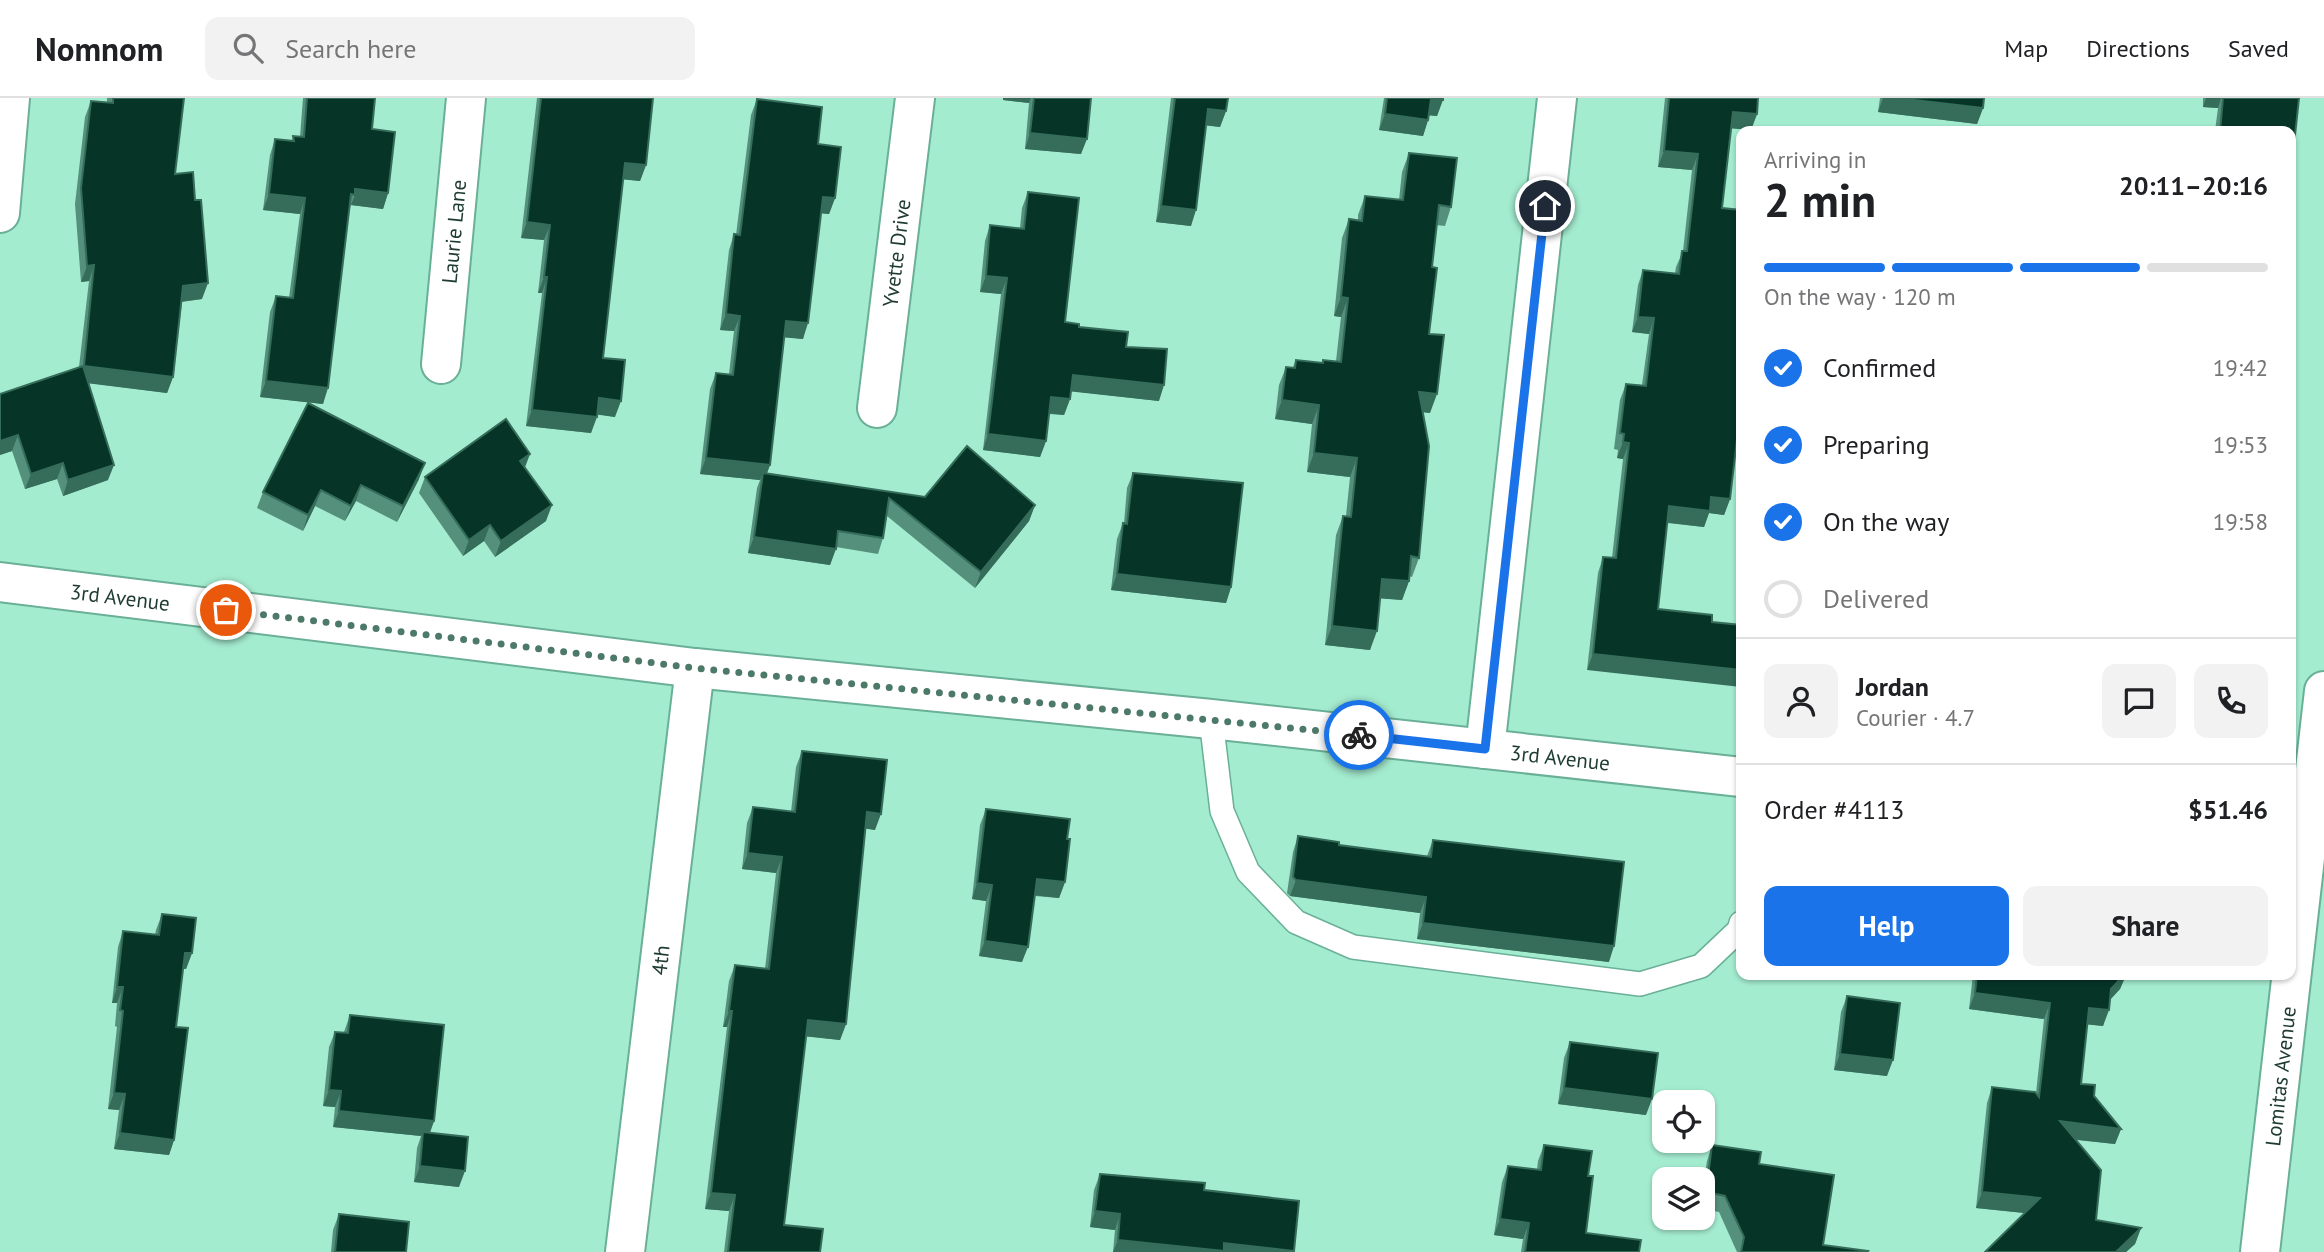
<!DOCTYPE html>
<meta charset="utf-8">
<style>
:root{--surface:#fff;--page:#f2f2f2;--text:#202124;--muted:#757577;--line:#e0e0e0;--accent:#1a73e8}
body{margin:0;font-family:"PT Sans",sans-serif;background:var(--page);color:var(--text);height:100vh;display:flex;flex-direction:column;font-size:26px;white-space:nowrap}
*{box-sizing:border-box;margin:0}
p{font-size:23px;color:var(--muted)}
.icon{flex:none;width:38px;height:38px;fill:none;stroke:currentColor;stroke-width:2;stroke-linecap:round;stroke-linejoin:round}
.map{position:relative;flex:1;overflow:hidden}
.side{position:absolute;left:1736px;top:28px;width:560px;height:854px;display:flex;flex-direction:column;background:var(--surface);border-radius:14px;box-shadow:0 2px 5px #0004}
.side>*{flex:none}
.controls{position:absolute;left:1652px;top:992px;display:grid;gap:14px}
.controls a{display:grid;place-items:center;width:63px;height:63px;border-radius:14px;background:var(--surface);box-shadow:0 2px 5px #0004;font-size:35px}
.pin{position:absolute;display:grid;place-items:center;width:60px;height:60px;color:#fff;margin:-30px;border:4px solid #fff;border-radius:50%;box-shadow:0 2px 7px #0007}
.courier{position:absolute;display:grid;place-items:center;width:70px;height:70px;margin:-35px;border:5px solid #1a73e8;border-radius:50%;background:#fff;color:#222;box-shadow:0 2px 9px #0007}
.overview em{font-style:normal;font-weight:600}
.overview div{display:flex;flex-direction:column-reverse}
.overview{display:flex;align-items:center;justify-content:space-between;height:119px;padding:0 28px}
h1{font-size:46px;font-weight:600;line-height:52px}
.bar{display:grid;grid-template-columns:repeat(4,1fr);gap:10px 7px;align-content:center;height:84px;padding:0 28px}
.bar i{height:9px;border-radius:5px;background:var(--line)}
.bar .selected{background:var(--accent)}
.bar p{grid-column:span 4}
.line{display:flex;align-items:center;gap:18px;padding:0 28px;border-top:2px solid var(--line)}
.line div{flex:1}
.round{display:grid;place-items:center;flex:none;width:74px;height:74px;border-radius:14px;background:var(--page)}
ol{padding:0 28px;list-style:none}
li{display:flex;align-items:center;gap:21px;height:77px}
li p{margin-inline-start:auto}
li .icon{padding:7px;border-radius:50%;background:var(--accent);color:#fff;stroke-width:4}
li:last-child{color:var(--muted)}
li i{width:38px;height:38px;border:4px solid var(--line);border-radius:50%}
.button{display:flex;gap:14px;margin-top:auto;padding:14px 28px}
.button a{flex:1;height:80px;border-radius:14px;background:var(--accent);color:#fff;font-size:28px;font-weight:600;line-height:80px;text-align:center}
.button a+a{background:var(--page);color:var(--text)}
header{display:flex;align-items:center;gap:42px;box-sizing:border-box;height:98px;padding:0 35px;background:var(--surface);border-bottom:2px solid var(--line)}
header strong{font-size:33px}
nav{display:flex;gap:38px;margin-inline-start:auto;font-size:24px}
.search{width:490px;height:63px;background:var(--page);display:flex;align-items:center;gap:18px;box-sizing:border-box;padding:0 24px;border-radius:14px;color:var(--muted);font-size:26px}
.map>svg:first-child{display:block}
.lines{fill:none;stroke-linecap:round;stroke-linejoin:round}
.service-casing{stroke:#6ab097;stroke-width:26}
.minor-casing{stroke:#6ab097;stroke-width:42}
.tertiary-casing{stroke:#6ab097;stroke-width:42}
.service{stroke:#fff;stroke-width:23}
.minor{stroke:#fff;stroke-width:38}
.tertiary{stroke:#fff;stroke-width:38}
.wall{fill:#55907c}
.shaded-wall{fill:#356c5a}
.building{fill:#063527;stroke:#356c5a;stroke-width:2}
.done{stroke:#4d7969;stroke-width:7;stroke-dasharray:0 12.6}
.route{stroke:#1a73e8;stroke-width:9}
.labels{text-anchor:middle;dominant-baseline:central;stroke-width:7;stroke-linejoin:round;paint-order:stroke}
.street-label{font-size:21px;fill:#1e3b31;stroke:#a4ecd0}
</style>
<header>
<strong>Nomnom</strong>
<div class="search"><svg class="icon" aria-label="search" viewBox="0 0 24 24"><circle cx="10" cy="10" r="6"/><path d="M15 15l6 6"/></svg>Search here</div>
<nav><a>Map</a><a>Directions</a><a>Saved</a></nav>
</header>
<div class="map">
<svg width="2324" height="1154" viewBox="0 0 2324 1154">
<rect width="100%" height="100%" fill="#a4ecd0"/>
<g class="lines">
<defs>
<polyline id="service" points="1211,621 1222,713 1248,774 1296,824 1353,849 1640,886 1701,868 1739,832 1741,825"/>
<g id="minor">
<polyline points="0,115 10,0"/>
<path id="s1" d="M441,266L466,0"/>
<path id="s2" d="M877,310L915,0"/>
<path id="s3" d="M0,484L695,570L1211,621L1741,679"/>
<polyline points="1485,651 1557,0"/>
<path id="s4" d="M625,1154L695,570"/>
</g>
<g id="tertiary">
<path id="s5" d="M2260,1154L2324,593"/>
</g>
</defs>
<!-- service casing -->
<use href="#service" class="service-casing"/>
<!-- minor casing -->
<use href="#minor" class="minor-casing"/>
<!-- tertiary casing -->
<use href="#tertiary" class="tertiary-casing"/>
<!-- service -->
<use href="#service" class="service"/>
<!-- minor -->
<use href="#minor" class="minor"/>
<!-- tertiary -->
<use href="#tertiary" class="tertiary"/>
</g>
<!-- wall -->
<g class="wall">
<polygon points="107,0 184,0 175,76 202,201 182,204 173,279 167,295 89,285 108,382 63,398 57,381 25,391 12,353 0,357 79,269 89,183 81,184 75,106 85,19 91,3 107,5"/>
<polygon points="303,0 375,0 372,31 388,95 383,111 351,107 349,112 323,306 260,299 270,214 276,198 289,200 300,116 263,112 270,57 275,41 292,43 293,38 300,39"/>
<polygon points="537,0 653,0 646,67 640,83 623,81 603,260 615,319 597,316 591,335 526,328 542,195 538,195 544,142 521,140"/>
<polygon points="1003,0 1091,0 1081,56 1025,51 1029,5 1003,2"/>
<polygon points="1171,0 1228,0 1226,13 1220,29 1206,27 1191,128 1156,124"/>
<polygon points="1384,0 1443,0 1437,18 1429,17 1428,22 1423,38 1379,32"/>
<polygon points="1665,0 1758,0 1757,16 1751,32 1731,30 1722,110 1739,323 1730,401 1724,417 1709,415 1704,429 1667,425 1587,572 1598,475 1603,459 1612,460 1623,361 1617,360 1618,352 1614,351 1620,302 1626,286 1642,287 1649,236 1632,234 1638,187 1643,172 1675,175 1676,169 1683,153 1692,72 1658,69"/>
<polygon points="1880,0 1984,0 1983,10 1977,26 1878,14"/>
<polygon points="2203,0 2299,0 2291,33 2215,33 2218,10 2203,9"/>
<polygon points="757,1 818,46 835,100 829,116 821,115 803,241 784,239 770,367 767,375 925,399 1035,407 1029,423 975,490 887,418 883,440 878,456 836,449 830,467 748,455 757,390 760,382 700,376 710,291 716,275 729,276 734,233 720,232 729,152 734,136 736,137 751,17"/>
<polygon points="1409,55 1451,109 1445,128 1436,127 1432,169 1429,236 1430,315 1423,314 1419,460 1412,479 1409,478 1409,483 1402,502 1380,500 1370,552 1325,547 1336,437 1343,418 1346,418 1350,379 1307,374 1312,326 1275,321 1279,287 1286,269 1293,269 1296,262 1322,265 1323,262 1336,263 1341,219 1334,218 1342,140 1349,121 1358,122 1358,117 1365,98 1399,102 1402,74"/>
<polygon points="1028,94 1065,224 1079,229 1126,249 1159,303 1071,293 1070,301 1064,317 1049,316 1046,343 1040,359 983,352 1001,196 980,194 985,143 990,127 1020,130 1022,110"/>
<polygon points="525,370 546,423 495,459 484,443 463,458 419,395 425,379"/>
<polygon points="1133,375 1231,489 1226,505 1111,492 1117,441 1123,425 1124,425 1127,390"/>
<polygon points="419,381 397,424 356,403 345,423 315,408 303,433 257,410 263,394"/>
<polygon points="802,653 875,732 865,730 846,926 840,942 806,938 784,1127 820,1154 724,1154 729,1113 705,1111 727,929 723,929 729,883 735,867 765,871 776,775 742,771 747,725 753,709 791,714 796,669"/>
<polygon points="986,711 1065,784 1059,800 1035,798 1022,864 979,858 986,803 972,801 980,727"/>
<polygon points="1298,738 1339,747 1427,758 1433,742 1609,864 1417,841 1420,815 1290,798 1287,795 1293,754"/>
<polygon points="162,816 192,855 186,871 183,871 176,929 174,1042 169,1057 114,1051 119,1012 108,1011 117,929 115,928 117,905 112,905 118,849 123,833 155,837 156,832"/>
<polygon points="1973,877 2126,877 2120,891 2110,902 2103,928 2087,926 2081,986 2094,998 2121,1031 2115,1046 2076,1042 2096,1122 2141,1130 2135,1146 2126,1154 1985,1154 2025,1115 1976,1110 1987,1005 1992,989 2036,995 2044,921 1969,911"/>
<polygon points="1847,898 1887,978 1834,972 1841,914"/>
<polygon points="350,917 434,1023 430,1035 459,1089 414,1084 417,1050 421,1038 333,1029 335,1009 323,1008 329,949 335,934 344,934"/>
<polygon points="1570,944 1646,1017 1558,1006 1564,960"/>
<polygon points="1544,1047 1588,1078 1586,1135 1639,1154 1521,1154 1523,1141 1494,1137 1502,1084 1508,1068 1537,1072 1538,1063"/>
<polygon points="1712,1047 1759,1066 1823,1147 1867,1154 1737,1154 1719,1114 1703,1111 1703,1090 1707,1063"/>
<polygon points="1100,1076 1204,1092 1294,1154 1113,1154 1115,1132 1090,1129 1094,1092"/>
<polygon points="339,1116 406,1154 331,1154 333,1132"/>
</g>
<!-- shaded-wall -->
<g class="shaded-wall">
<polygon points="1003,0 1031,0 1029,5 1003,2"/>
<polygon points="1883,0 1897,0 1983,10 1977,26 1878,14"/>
<polygon points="2206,0 2221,0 2218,10 2203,9"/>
<polygon points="1431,1 1443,2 1437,18 1425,17"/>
<polygon points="1208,11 1226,13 1220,29 1202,27"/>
<polygon points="1733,14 1757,16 1751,32 1727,30"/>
<polygon points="1385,16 1428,22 1423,38 1379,32"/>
<polygon points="1030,35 1087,41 1081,56 1025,51"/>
<polygon points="1664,53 1698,56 1692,72 1658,69"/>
<polygon points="625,65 646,67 640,83 619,81"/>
<polygon points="355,91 388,95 383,111 351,107 355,97"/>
<polygon points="269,96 305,100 300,116 263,112"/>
<polygon points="823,99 835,100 829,116 817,115"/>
<polygon points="1161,108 1196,112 1191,128 1156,124"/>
<polygon points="527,124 550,127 544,142 521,140"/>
<polygon points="94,167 89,183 81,184 87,168"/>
<polygon points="986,178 1007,180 1001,196 980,194"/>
<polygon points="544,179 547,179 542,195 538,195"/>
<polygon points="208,185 202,201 178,204 183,188"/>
<polygon points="1341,199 1348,200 1341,219 1334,218"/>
<polygon points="726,216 740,218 734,233 720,232"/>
<polygon points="1638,219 1654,220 1649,236 1632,234"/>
<polygon points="786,223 808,225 803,241 780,239"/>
<polygon points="84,268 173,279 167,295 78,284"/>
<polygon points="1073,277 1164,287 1159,303 1067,293"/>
<polygon points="266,283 328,290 323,306 260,299"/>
<polygon points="1419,294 1437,296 1430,315 1412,313"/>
<polygon points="1051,299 1070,301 1064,317 1045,315"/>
<polygon points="599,300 621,303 615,319 593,316"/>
<polygon points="1282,302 1319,307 1312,326 1275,321"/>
<polygon points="532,312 597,319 591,335 526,328"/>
<polygon points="988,336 1046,343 1040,359 983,352"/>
<polygon points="18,337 12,353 0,357 0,343"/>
<polygon points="1623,344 1629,345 1623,361 1617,360"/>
<polygon points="1314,355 1357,360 1350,379 1307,374"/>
<polygon points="530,356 524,372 520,363"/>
<polygon points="706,360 770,367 764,383 763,375 760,382 700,376"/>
<polygon points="63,365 57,381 25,391 31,376"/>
<polygon points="425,365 419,381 397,424 403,408"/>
<polygon points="114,367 108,382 63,398 68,382"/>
<polygon points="361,387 356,403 345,423 351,408"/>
<polygon points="321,392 315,408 303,433 308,417"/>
<polygon points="1711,399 1730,401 1724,417 1709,415 1704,429 1663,424 1669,408"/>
<polygon points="552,407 546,423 495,459 501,443"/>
<polygon points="1035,407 1029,423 975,490 981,474"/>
<polygon points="490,427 484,443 463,458 469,442"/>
<polygon points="754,439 836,451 830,467 748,455"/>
<polygon points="1117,476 1231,489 1226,505 1111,492"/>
<polygon points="1382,481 1409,483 1402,502 1375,500"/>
<polygon points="1332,528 1377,533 1370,552 1325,547"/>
<polygon points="1593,556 1741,572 1741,589 1587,572"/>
<polygon points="867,714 881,716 875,732 861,730"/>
<polygon points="748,755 782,759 776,775 742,771"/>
<polygon points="1037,781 1065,784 1059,800 1032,797"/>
<polygon points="1296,782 1426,799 1420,815 1290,798"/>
<polygon points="977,785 992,787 986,803 972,801"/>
<polygon points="1423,825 1614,848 1609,864 1417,841"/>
<polygon points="985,843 1028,849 1022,864 979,858"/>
<polygon points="185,855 192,855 186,871 179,870"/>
<polygon points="2124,877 2126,877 2120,891 2105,907 2111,891"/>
<polygon points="117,889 123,889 117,905 112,905"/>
<polygon points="1975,895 2050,905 2044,921 1969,911"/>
<polygon points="2089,910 2109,912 2103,928 2083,926"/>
<polygon points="729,913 732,913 727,929 723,929"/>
<polygon points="808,922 846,926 840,942 802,938"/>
<polygon points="1840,956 1893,962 1887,978 1834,972"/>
<polygon points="1564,990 1652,1001 1646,1017 1558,1006"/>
<polygon points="329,992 341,993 335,1009 323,1008"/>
<polygon points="114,995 125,996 119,1012 108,1011"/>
<polygon points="339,1013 434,1023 428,1039 423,1034 421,1038 333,1029"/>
<polygon points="2060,1023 2121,1031 2115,1046 2054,1039"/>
<polygon points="120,1035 174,1042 169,1057 114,1051"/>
<polygon points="420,1068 465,1073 459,1089 414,1084"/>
<polygon points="1982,1094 2040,1100 2034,1116 1976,1110"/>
<polygon points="711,1095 735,1097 729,1113 705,1111"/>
<polygon points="1095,1113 1120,1116 1115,1132 1090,1129"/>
<polygon points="1500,1121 1529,1125 1523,1141 1494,1137"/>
<polygon points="2141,1130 2135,1146 2126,1154 2116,1154"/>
<polygon points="1118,1142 1224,1145 1294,1154 1113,1154"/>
</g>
<!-- building -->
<g class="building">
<polygon points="113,0 184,0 175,76 193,74 195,102 201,102 208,185 183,188 173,279 84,268 94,167 87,168 81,90 91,3 113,5"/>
<polygon points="307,0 375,0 372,31 395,34 388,95 355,91 355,97 351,96 328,290 266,283 276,198 293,200 305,100 269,96 275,41 294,43 293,38 304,39"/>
<polygon points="541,0 653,0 646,67 625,65 603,260 625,262 621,303 599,300 597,319 532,312 547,179 544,179 550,127 527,124"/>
<polygon points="1034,0 1091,0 1087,41 1030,35"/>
<polygon points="1175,0 1228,0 1226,13 1208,11 1196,112 1161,108"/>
<polygon points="1387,0 1443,0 1443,2 1431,1 1428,22 1385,16"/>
<polygon points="1669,0 1758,0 1757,16 1733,14 1722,110 1741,112 1741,307 1730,401 1711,399 1710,413 1669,408 1658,511 1712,517 1712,524 1741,527 1741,572 1593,556 1603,459 1616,460 1629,345 1623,344 1624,336 1620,335 1626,286 1646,288 1654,220 1638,219 1643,172 1679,176 1682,153 1687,153 1698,56 1664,53"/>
<polygon points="1897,0 1984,0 1983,10"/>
<polygon points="2223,0 2299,0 2293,56 2291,56 2291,33 2220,33"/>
<polygon points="757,1 822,9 818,46 841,49 835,100 823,99 808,225 786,223 770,367 706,360 716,275 733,277 740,218 726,216 734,136 740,137"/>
<polygon points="1409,55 1457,60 1451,109 1439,107 1432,169 1437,170 1429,236 1444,237 1437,296 1419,294 1429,348 1419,460 1411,458 1409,483 1382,481 1377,533 1332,528 1343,418 1351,419 1357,360 1314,355 1319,307 1282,302 1286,269 1295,270 1296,262 1323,265 1323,262 1341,264 1348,200 1341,199 1349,121 1362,123 1365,98 1403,102"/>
<polygon points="1028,94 1079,100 1065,224 1079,226 1079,229 1128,234 1126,249 1167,251 1164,287 1073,277 1070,301 1051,299 1046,343 988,336 1007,180 986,178 990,127 1024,131"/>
<polygon points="83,268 114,367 68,382 63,365 31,376 18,337 0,343 0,296"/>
<polygon points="308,305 425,365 403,408 361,387 351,408 321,392 308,417 263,394"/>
<polygon points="506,321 530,356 520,363 552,407 501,443 490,427 469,442 425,379"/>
<polygon points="967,348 1035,407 981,474 889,400 883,440 838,433 836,451 754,439 763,375 925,399"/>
<polygon points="1133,375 1243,385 1231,489 1117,476 1123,425 1127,426"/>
<polygon points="802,653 887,662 881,716 867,714 846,926 808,922 784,1127 823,1131 820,1154 728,1154 735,1097 711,1095 732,913 729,913 735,867 769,871 782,759 748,755 753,709 795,714"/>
<polygon points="986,711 1070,721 1067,741 1070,741 1065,784 1037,781 1028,849 985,843 992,787 977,785"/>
<polygon points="1298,738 1339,744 1339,747 1431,759 1433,742 1624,764 1614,848 1423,825 1426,799 1296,782 1293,779"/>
<polygon points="162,816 196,820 192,855 185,855 176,929 188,930 174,1042 120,1035 125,996 114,995 123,913 120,912 123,889 117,889 123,833 159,837"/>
<polygon points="1977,877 2124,877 2111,891 2109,912 2089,910 2081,986 2095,987 2094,998 2121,1031 2060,1023 2101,1072 2096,1122 2141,1130 2116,1154 1985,1154 2040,1100 1982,1094 1992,989 2035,994 2039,999 2050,905 1975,895"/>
<polygon points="1847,898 1900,905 1893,962 1840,956"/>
<polygon points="350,917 444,927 434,1023 339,1013 341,993 329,992 335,934 348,935"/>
<polygon points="1570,944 1658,955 1652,1001 1564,990"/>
<polygon points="423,1034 468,1039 465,1073 420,1068"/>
<polygon points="1544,1047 1592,1053 1588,1078 1593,1078 1586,1135 1641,1142 1639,1154 1525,1154 1529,1125 1500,1121 1508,1068 1541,1072"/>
<polygon points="1712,1047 1761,1054 1759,1066 1834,1077 1823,1147 1868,1153 1867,1154 1741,1154 1744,1139 1725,1098 1706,1094"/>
<polygon points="1100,1076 1205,1085 1204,1092 1299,1103 1294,1153 1224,1145 1224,1153 1118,1142 1120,1116 1095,1113"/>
<polygon points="339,1116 409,1124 406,1154 335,1154"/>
</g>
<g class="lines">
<!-- done -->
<polyline class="done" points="226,512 695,570 1359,637"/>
<!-- route -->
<polyline class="route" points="1359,637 1485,651 1545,108"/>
</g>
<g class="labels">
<!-- street labels -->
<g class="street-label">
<text stroke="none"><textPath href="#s1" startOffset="133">Laurie Lane</textPath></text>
<text stroke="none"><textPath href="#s2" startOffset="156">Yvette Drive</textPath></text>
<text stroke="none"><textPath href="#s3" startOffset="121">3rd Avenue</textPath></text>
<text stroke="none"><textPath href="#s3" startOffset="1570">3rd Avenue</textPath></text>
<text stroke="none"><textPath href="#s4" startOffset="294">4th</textPath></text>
<text stroke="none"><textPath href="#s5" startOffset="177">Lomitas Avenue</textPath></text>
</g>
</g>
</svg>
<div class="controls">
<a><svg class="icon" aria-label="locate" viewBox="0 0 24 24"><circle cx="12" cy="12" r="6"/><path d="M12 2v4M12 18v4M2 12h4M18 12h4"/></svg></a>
<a><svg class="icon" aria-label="layers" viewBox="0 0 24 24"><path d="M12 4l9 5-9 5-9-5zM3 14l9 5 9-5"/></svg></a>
</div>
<div class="pin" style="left:226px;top:512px;background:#ea580c"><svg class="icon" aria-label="bag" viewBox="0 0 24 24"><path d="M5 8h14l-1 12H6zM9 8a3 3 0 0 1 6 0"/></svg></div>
<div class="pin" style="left:1545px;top:108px;background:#1f2937"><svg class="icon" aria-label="home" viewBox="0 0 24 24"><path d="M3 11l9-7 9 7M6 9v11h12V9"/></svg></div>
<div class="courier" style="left:1359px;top:637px"><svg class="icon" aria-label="bike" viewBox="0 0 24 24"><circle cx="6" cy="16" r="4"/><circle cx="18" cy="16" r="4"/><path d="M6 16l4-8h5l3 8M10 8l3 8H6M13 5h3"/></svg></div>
<section class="side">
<div class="overview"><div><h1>2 min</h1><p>Arriving in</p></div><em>20:11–20:16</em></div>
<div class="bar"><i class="selected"></i><i class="selected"></i><i class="selected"></i><i></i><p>On the way · 120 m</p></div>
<ol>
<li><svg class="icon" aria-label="check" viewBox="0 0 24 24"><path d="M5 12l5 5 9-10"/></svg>Confirmed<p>19:42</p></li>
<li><svg class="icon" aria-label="check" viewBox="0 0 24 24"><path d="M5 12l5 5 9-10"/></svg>Preparing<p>19:53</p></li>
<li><svg class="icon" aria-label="check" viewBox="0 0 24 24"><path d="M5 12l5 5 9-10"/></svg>On the way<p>19:58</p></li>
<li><i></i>Delivered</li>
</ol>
<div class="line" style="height:126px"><a class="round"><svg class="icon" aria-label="person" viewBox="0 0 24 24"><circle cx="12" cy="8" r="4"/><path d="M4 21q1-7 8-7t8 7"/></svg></a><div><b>Jordan</b><p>Courier · 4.7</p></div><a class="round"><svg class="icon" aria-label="chat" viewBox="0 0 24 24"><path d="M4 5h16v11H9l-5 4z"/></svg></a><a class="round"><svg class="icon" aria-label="phone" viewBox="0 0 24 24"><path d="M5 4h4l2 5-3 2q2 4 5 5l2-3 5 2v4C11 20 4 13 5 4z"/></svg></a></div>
<div class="line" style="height:91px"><div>Order #4113</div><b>$51.46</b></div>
<div class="button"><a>Help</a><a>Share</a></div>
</section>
</div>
